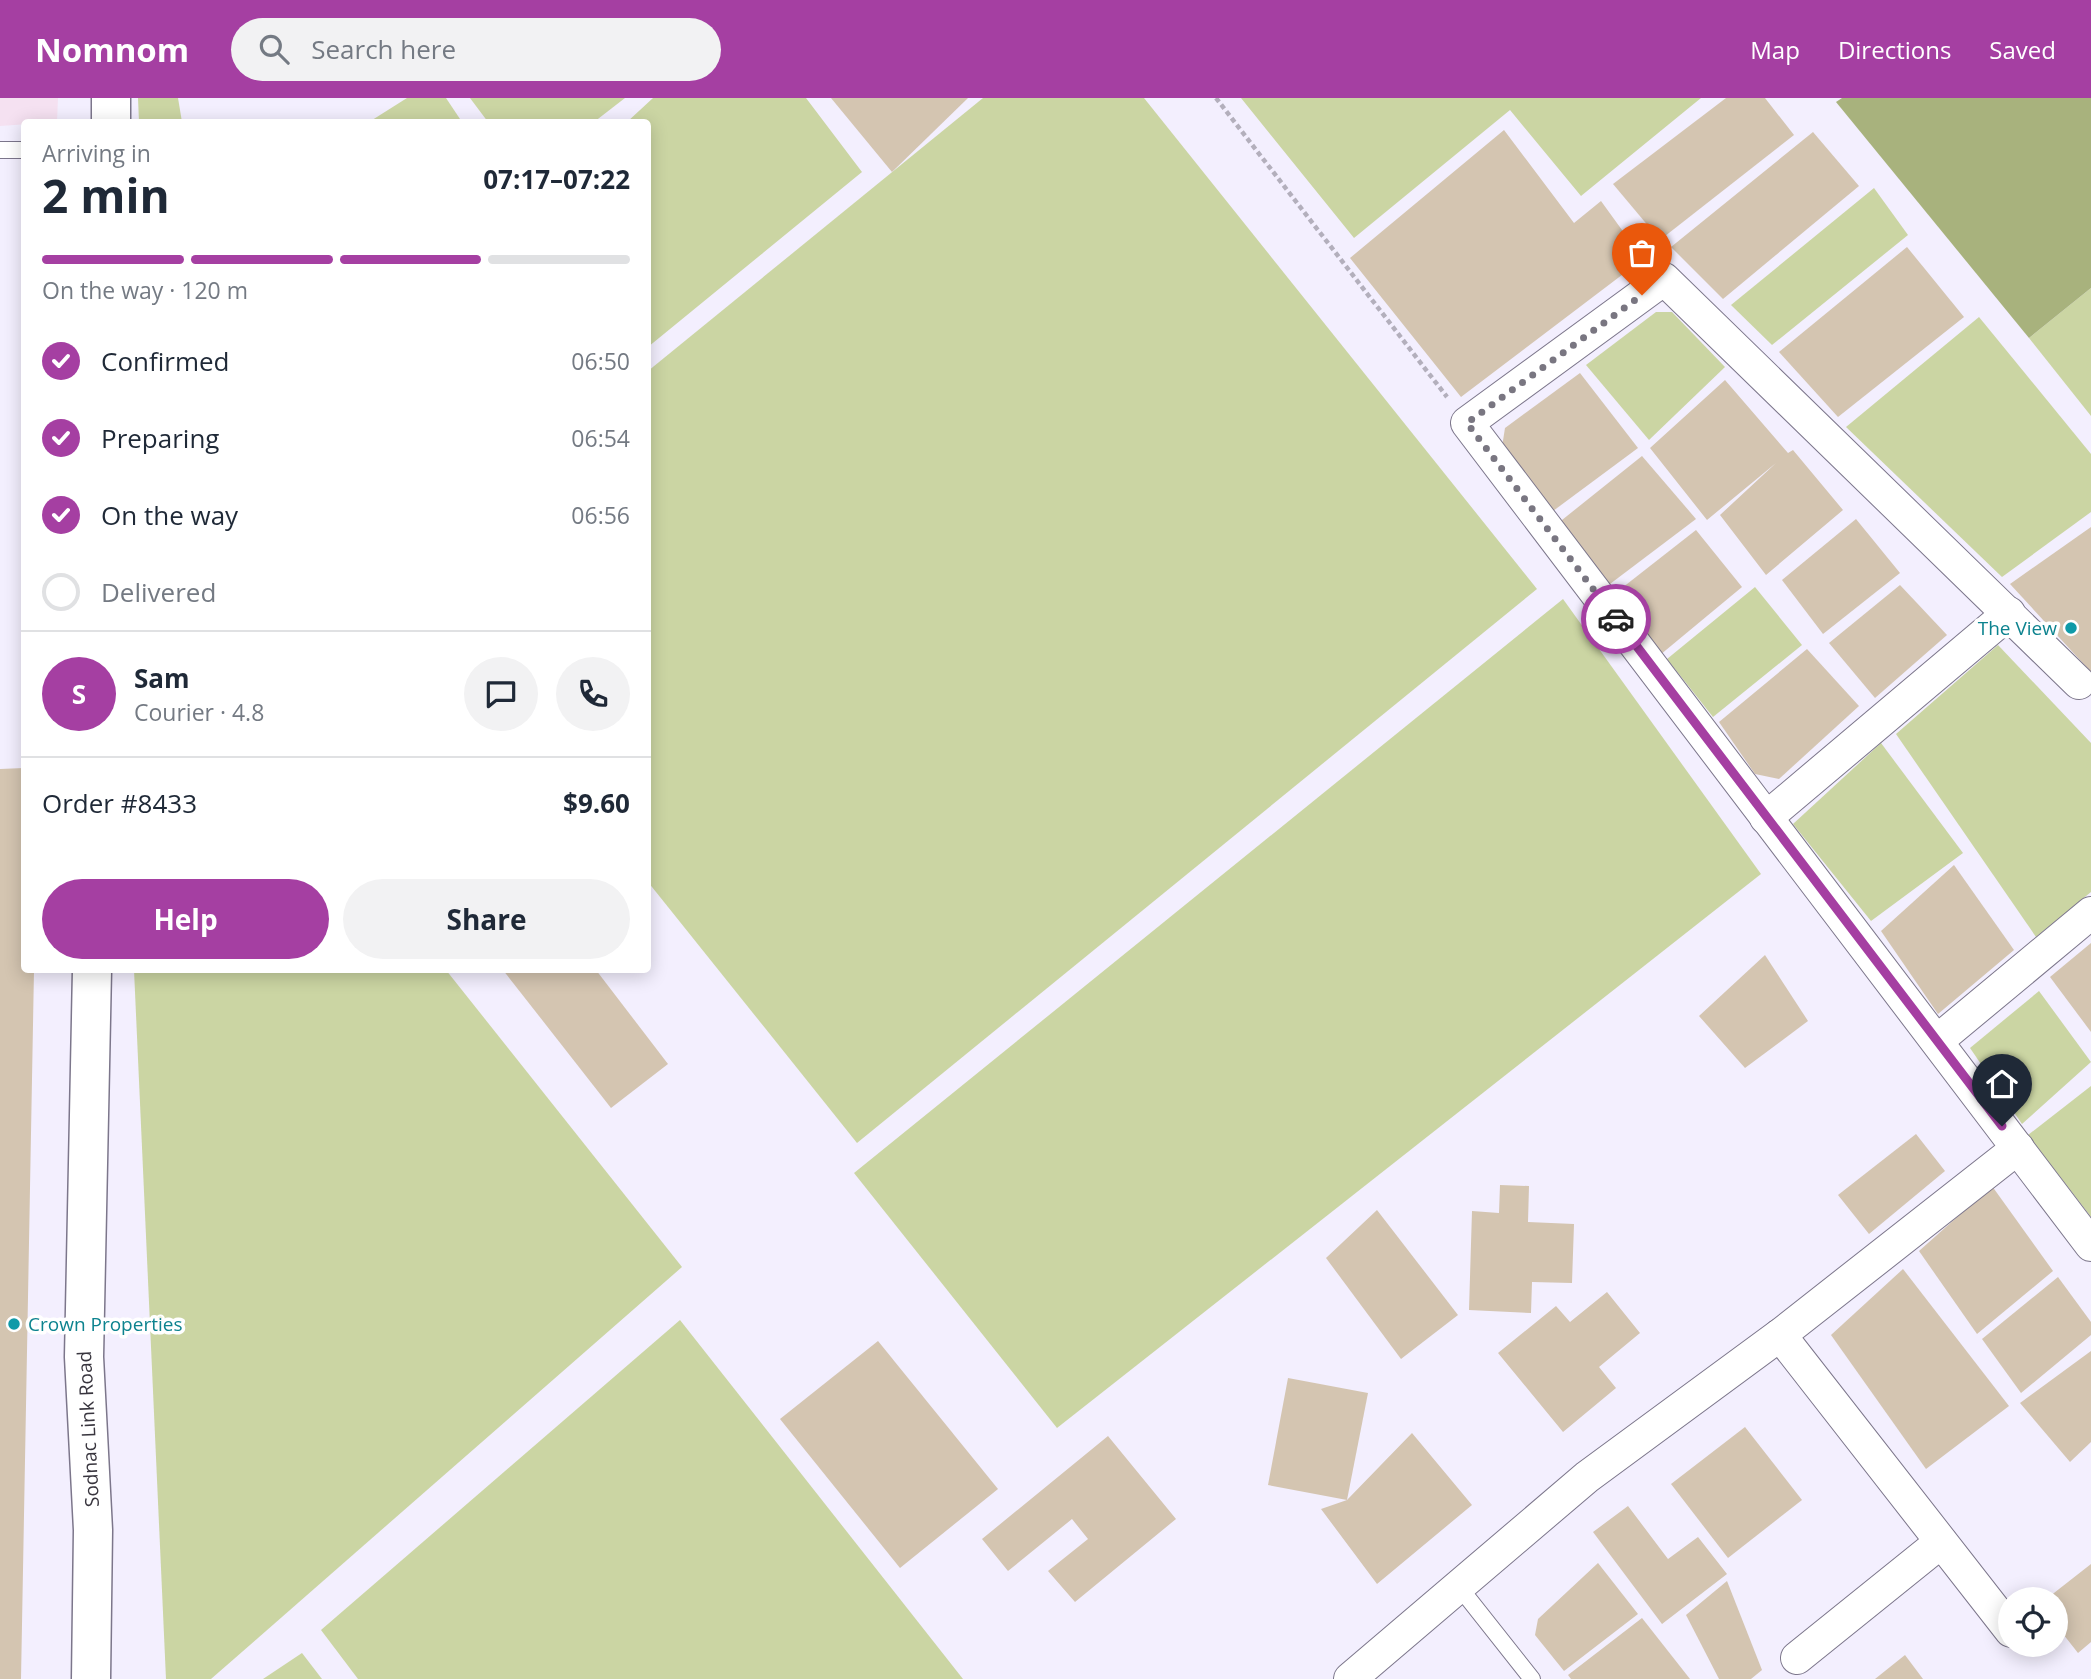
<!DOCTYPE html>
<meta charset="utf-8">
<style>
:root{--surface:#fff;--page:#f2f2f3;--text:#1f2937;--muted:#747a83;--line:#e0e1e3;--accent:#a53fa2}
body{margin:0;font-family:"Open Sans",sans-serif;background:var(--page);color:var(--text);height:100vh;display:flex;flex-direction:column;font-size:26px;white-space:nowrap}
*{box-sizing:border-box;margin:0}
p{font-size:23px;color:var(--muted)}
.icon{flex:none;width:38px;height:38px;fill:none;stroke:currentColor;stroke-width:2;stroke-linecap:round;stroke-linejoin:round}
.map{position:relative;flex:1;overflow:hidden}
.sheet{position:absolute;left:21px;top:21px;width:630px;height:854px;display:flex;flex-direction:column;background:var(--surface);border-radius:7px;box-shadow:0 4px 18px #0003}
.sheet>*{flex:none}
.buttons{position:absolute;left:1998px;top:1489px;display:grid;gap:14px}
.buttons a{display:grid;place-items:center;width:70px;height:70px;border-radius:50%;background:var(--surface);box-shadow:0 4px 18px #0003;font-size:35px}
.pin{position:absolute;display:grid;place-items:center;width:60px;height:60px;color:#fff;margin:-72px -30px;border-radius:50% 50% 50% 0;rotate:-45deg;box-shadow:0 0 7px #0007}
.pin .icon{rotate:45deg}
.courier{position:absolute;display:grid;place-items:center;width:70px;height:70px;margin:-35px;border:5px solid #a53fa2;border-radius:50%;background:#fff;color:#222;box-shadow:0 2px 9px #0007}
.overview em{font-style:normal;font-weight:700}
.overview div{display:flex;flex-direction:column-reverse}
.overview{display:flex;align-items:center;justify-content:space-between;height:119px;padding:0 21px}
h1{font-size:46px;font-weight:700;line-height:52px}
.bar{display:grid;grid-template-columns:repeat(4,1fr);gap:10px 7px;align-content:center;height:84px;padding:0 21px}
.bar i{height:9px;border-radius:5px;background:var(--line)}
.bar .selected{background:var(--accent)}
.bar p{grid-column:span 4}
.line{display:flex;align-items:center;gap:18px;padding:0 21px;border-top:2px solid var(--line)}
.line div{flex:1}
.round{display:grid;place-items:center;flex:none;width:74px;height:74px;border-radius:37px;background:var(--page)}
ol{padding:0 21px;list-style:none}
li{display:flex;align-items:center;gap:21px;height:77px}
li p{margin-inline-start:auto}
li .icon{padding:7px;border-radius:50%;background:var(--accent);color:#fff;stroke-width:4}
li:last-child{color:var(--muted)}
li i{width:38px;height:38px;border:4px solid var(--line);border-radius:50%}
.action{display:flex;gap:14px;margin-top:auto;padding:14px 21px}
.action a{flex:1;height:80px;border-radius:42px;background:var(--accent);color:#fff;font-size:28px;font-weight:700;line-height:80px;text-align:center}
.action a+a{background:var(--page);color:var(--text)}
header{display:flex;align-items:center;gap:42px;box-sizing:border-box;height:98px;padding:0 35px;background:var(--accent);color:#fff}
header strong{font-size:33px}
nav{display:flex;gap:38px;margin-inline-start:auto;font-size:24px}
.search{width:490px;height:63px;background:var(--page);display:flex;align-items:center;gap:18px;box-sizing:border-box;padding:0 24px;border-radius:38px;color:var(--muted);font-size:26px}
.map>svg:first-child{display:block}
.commercial{fill:#f5e1f1}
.green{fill:#cbd5a3}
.forest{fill:#a8b27d}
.building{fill:#d4c5b1}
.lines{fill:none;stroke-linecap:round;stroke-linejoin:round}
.lane-casing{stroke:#7c768b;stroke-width:18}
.street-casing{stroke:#7c768b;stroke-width:34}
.secondary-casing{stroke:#7c768b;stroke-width:41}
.path{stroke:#b3afbc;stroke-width:4.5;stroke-dasharray:5 3.5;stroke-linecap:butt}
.lane{stroke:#fff;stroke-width:16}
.street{stroke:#fff;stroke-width:32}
.secondary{stroke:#fff;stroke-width:38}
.done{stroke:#797681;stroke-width:7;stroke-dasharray:0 12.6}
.route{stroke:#a53fa2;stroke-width:9}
.culture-dot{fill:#0f9aa8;stroke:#fff;stroke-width:2.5}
.labels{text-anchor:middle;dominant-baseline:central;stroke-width:7;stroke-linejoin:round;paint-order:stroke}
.culture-label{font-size:19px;fill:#0d838f;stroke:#fff;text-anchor:end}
.street-label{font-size:19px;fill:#38353e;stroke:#fff}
</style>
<header>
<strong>Nomnom</strong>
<div class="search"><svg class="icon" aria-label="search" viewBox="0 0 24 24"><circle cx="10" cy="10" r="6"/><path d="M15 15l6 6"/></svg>Search here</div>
<nav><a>Map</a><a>Directions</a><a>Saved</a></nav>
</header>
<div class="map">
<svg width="2091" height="1581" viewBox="0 0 2091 1581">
<rect width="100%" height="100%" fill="#f3effe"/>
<!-- commercial -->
<polygon class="commercial" points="0,0 58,0 57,24 0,28"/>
<!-- green -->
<g class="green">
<polygon points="138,0 178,0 182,24 139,24"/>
<polygon points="407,0 446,0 462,24 369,24"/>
<polygon points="470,0 625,0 594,24 488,24"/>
<polygon points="653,0 806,0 862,74 648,249 648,24 627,24"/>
<polygon points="983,0 1144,0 1537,491 857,1045 648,784 648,273"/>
<polygon points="1241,0 1701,0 1581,98 1510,12 1354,140"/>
<polygon points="1874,90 1908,137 1772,247 1731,207"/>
<polygon points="2091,190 2091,318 2029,240"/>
<polygon points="1656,214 1672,214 1725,269 1649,342 1586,267"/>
<polygon points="1979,219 2091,356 2091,414 2002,479 1846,329"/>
<polygon points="1755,489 1802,547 1713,619 1667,561"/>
<polygon points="1563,501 1761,776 1057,1330 854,1075"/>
<polygon points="1998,547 2091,645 2091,794 2036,839 1896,636"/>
<polygon points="1881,645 1963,755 1871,823 1793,726"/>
<polygon points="134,872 446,872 682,1169 211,1581 166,1581"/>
<polygon points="2039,893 2091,964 2022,1026 1970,950"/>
<polygon points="2091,988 2091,1119 2028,1037"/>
<polygon points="680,1222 963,1581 358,1581 321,1532"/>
<polygon points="302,1555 322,1581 263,1581"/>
</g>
<!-- forest -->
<polygon class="forest" points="1842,0 2091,0 2091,190 2029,240 1836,4"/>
<!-- building -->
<g class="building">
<polygon points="831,0 968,0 892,74"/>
<polygon points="1726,0 1765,0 1794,37 1660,142 1613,86"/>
<polygon points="1504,32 1574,125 1601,103 1643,161 1461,299 1350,160"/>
<polygon points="1813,34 1859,88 1723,201 1671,149"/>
<polygon points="1907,149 1964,219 1838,319 1779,254"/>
<polygon points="1580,275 1638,350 1549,416 1502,349 1505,330"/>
<polygon points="1725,282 1788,355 1793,352 1843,412 1766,477 1720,417 1776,365 1707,422 1650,350"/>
<polygon points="1642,358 1696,421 1606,489 1557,426"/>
<polygon points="1856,421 1900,475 1823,536 1782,482"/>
<polygon points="2091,429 2091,574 2010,486"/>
<polygon points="1696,432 1742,489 1660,557 1613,497"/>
<polygon points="1900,487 1947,537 1875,600 1829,545"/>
<polygon points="1807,551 1859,608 1779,681 1755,676 1719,624"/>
<polygon points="24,670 24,872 34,872 21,1581 0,1581 0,671"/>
<polygon points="1954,767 2014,852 1938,916 1881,833"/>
<polygon points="2091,845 2091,934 2050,879"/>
<polygon points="1765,857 1808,923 1745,970 1699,918"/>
<polygon points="503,872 596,872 668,966 611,1010"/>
<polygon points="1916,1036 1945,1073 1869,1136 1838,1097"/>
<polygon points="1500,1087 1529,1088 1528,1124 1574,1126 1572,1185 1532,1184 1531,1215 1469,1212 1472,1113 1499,1115"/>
<polygon points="1992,1088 2053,1173 1977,1236 1919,1153"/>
<polygon points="1377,1112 1458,1217 1401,1261 1326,1160"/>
<polygon points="1903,1171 2009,1308 1926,1371 1831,1237"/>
<polygon points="2058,1179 2091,1224 2091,1237 2021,1295 1982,1241"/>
<polygon points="1607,1194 1640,1235 1599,1269 1616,1290 1563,1334 1498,1255 1556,1208 1570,1224"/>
<polygon points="878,1243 998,1391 900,1470 780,1321"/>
<polygon points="2091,1253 2091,1344 2070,1364 2020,1305"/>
<polygon points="1288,1280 1368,1295 1347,1402 1268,1387"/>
<polygon points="1745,1329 1802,1402 1728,1460 1671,1386"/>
<polygon points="1412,1335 1472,1407 1377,1486 1321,1411 1347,1402"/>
<polygon points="1108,1338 1176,1421 1075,1504 1048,1473 1088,1441 1072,1421 1008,1473 982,1441"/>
<polygon points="1628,1408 1668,1461 1698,1439 1727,1476 1662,1526 1593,1434"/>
<polygon points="1598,1465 1638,1516 1564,1573 1535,1537 1538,1521"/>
<polygon points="2091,1466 2091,1544 2078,1555 2056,1527 2056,1502 2045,1502"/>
<polygon points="1727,1483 1762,1572 1751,1581 1719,1581 1686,1517"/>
<polygon points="1642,1520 1690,1581 1571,1581 1568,1577"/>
<polygon points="1905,1557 1923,1581 1875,1581"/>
</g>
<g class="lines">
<defs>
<g id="lane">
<polyline points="0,52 24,52"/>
<polyline points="1460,1490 1532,1581"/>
</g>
<g id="street">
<polyline points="2079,585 1664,181 1467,325 2091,1147"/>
<polyline points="1766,720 2009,515"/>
<polyline points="1937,943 2091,815"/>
<polyline points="1780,1237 2011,1533"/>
<polyline points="1797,1560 1941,1444"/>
<polyline points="1350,1581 1587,1379 1780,1237 2018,1050"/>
</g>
<g id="secondary">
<polyline points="111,24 111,0"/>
<polyline points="91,1581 93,1432 84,1259 92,872"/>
</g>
</defs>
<!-- lane casing -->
<use href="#lane" class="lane-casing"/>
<!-- street casing -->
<use href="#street" class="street-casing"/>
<!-- secondary casing -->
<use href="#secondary" class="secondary-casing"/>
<!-- path -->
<polyline class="path" points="1216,0 1447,299"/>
<!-- lane -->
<use href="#lane" class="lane"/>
<!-- street -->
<use href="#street" class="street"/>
<!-- secondary -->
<use href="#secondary" class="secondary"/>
</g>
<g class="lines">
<!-- done -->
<polyline class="done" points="1616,521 1467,325 1642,197"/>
<!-- route -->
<polyline class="route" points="1616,521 2002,1028"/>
</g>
<!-- markers -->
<g class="culture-dot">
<circle cx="2071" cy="530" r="7"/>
<circle cx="14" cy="1226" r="7"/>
</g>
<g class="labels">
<!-- culture labels -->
<g class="culture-label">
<text x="2057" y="530">The View</text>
<text x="28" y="1226" text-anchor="start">Crown Properties</text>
</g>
<!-- street labels -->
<g class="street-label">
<text transform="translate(88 1331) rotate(-93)">Sodnac Link Road</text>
</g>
</g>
</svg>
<div class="buttons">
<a><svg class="icon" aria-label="locate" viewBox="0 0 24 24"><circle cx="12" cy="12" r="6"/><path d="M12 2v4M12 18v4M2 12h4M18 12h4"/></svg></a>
</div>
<div class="pin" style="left:1642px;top:197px;background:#ea580c"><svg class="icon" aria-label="bag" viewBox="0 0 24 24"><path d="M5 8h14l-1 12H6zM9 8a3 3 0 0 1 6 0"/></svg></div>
<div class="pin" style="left:2002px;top:1028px;background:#1f2937"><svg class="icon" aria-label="home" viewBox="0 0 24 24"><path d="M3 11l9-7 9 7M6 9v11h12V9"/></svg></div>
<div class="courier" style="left:1616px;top:521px"><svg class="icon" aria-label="car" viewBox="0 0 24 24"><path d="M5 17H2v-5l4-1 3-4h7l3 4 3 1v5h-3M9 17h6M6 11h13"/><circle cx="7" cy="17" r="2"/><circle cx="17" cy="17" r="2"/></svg></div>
<section class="sheet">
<div class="overview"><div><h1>2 min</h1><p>Arriving in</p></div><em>07:17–07:22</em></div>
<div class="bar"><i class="selected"></i><i class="selected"></i><i class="selected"></i><i></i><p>On the way · 120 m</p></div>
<ol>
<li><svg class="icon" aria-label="check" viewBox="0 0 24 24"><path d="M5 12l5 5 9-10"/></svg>Confirmed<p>06:50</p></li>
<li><svg class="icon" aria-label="check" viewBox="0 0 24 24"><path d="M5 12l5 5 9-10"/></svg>Preparing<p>06:54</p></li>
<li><svg class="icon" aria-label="check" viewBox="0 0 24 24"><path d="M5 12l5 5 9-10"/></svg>On the way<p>06:56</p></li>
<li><i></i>Delivered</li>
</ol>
<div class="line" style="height:126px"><b class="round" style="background:var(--accent);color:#fff">S</b><div><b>Sam</b><p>Courier · 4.8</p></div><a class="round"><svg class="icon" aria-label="chat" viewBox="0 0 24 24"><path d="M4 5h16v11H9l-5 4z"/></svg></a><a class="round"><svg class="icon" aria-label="phone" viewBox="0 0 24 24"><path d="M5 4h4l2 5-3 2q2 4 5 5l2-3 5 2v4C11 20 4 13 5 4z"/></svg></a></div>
<div class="line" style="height:91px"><div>Order #8433</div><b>$9.60</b></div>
<div class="action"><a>Help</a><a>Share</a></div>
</section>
</div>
